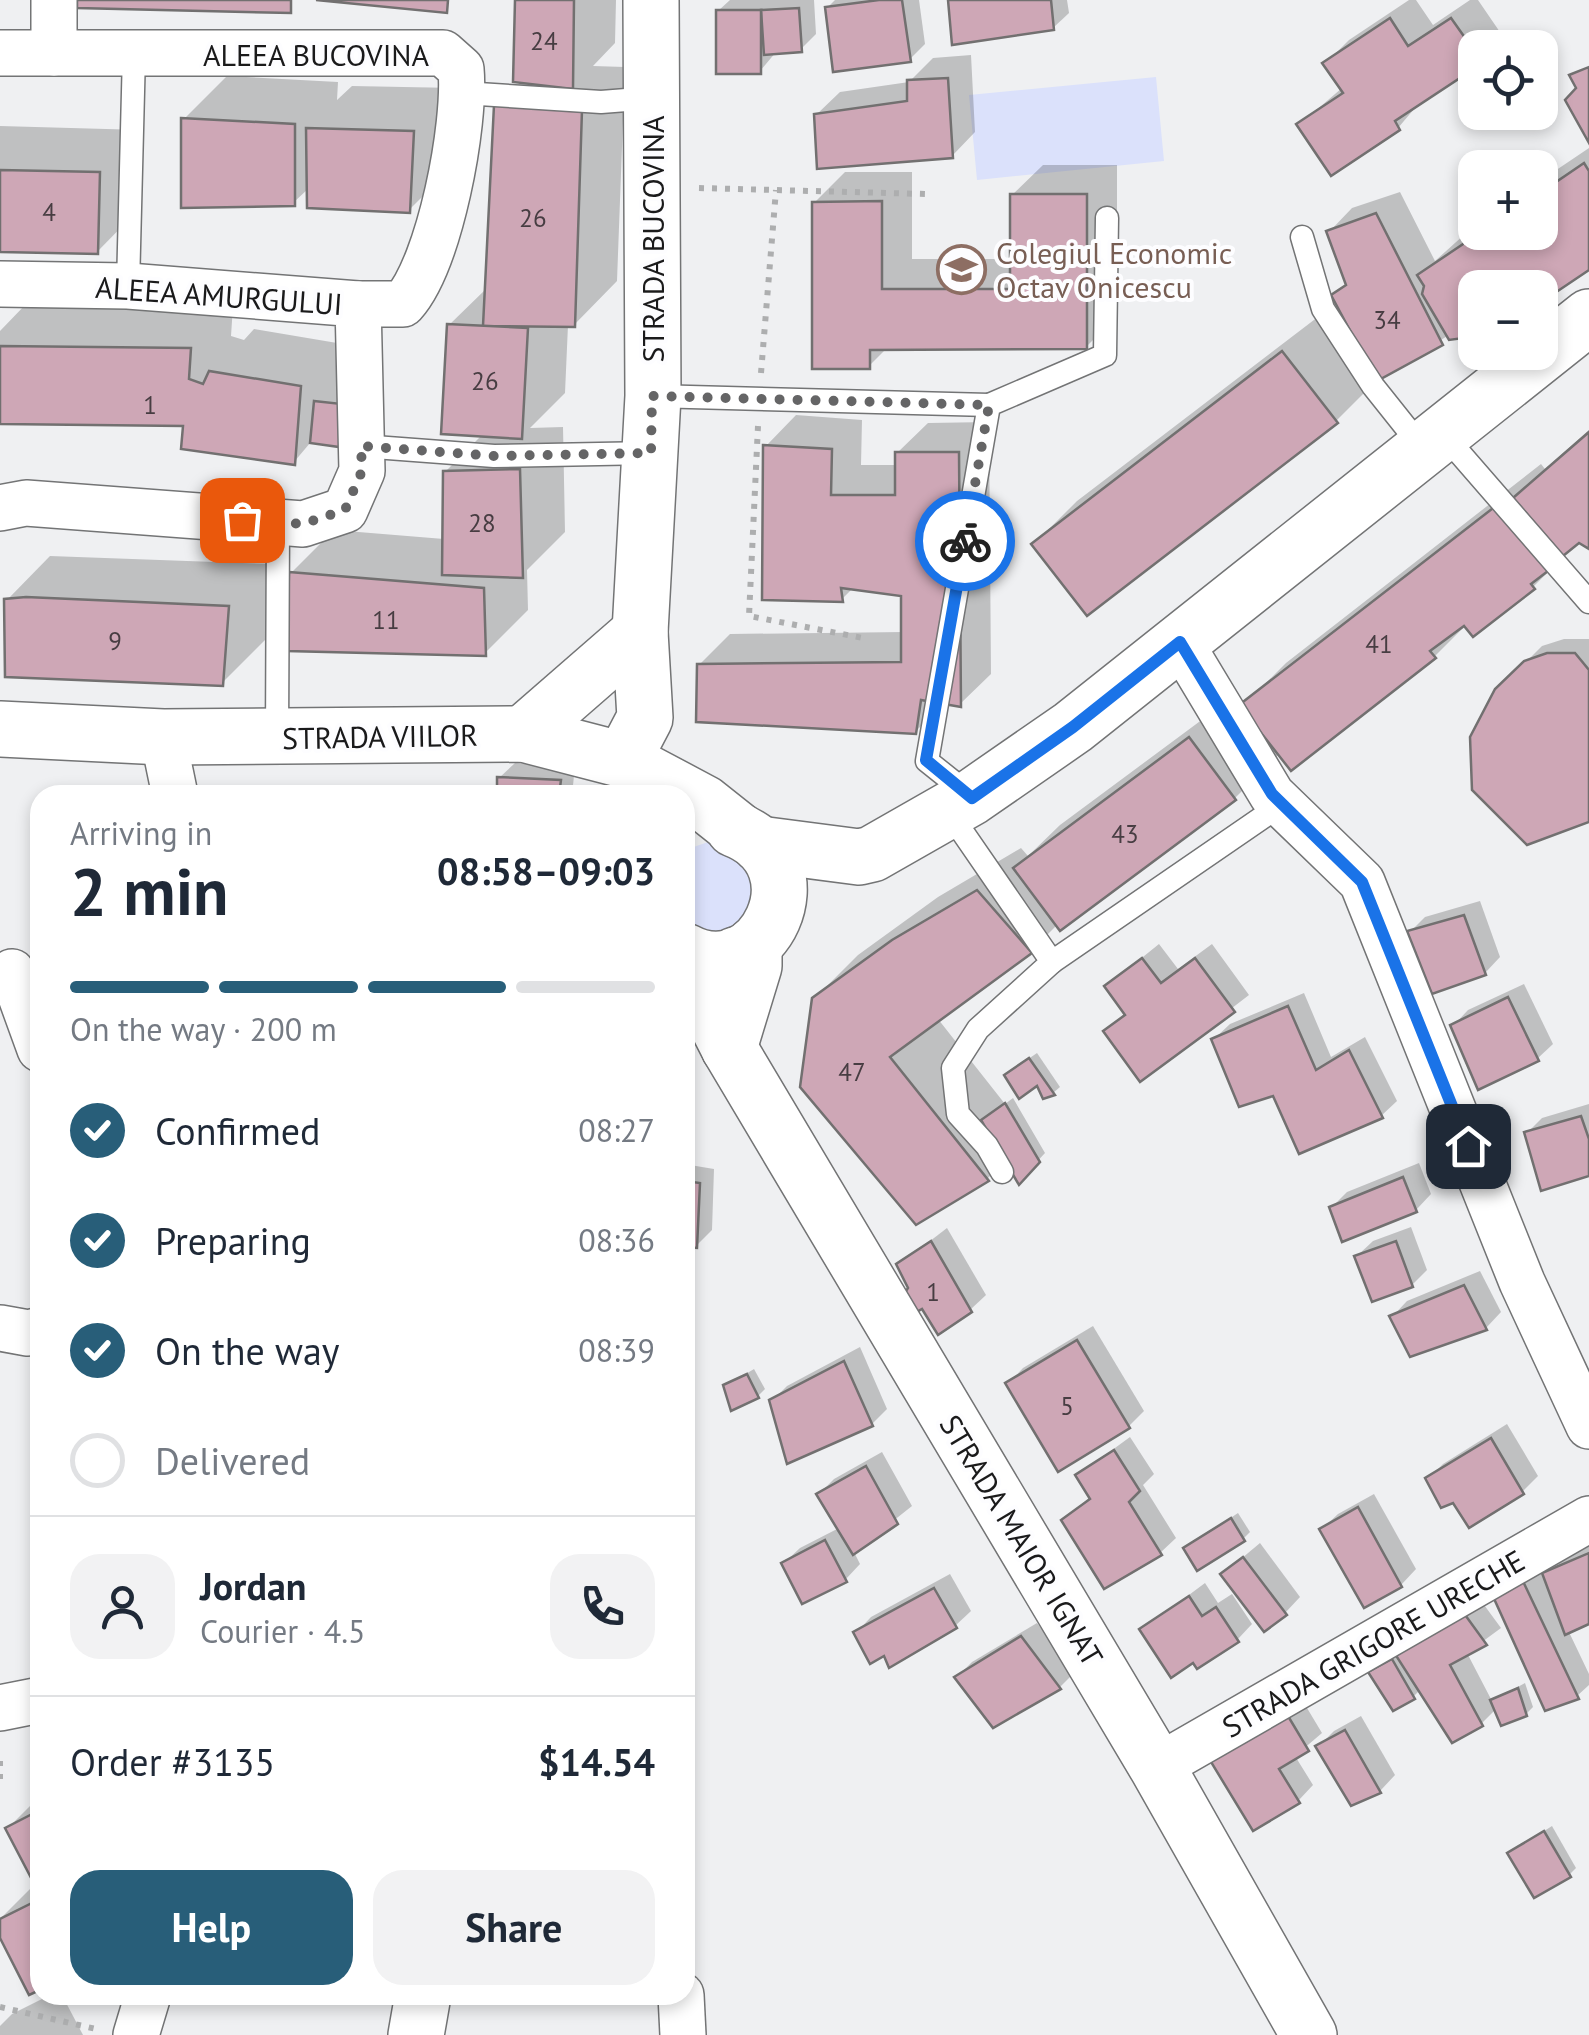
<!DOCTYPE html>
<meta charset="utf-8">
<style>
:root{--surface:#fff;--page:#f2f2f3;--text:#1f2937;--muted:#747a83;--line:#e0e1e3;--accent:#285e79}
body{margin:0;font-family:"PT Sans",sans-serif;background:var(--page);color:var(--text);height:100vh;display:flex;flex-direction:column;font-size:38px;white-space:nowrap}
*{box-sizing:border-box;margin:0}
p{font-size:32px;color:var(--muted)}
.icon{flex:none;width:55px;height:55px;fill:none;stroke:currentColor;stroke-width:2;stroke-linecap:round;stroke-linejoin:round}
.map{position:relative;flex:1;overflow:hidden}
.details{position:absolute;left:30px;top:785px;width:665px;height:1220px;display:flex;flex-direction:column;background:var(--surface);border-radius:30px;box-shadow:0 5px 15px #0003}
.details>*{flex:none}
.fabs{position:absolute;left:1458px;top:30px;display:grid;gap:20px}
.fabs a{display:grid;place-items:center;width:100px;height:100px;border-radius:20px;background:var(--surface);box-shadow:0 5px 15px #0003;font-size:50px}
.pin{position:absolute;display:grid;place-items:center;width:85px;height:85px;color:#fff;margin:-42px;border-radius:20px;box-shadow:0 5px 15px #0006}
.courier{position:absolute;display:grid;place-items:center;width:100px;height:100px;margin:-50px;border:8px solid #1a73e8;border-radius:50%;background:#fff;color:#222;box-shadow:0 2px 12px #0007}
.headline em{font-style:normal;font-weight:800}
.headline div{display:flex;flex-direction:column-reverse}
.headline{display:flex;align-items:center;justify-content:space-between;height:170px;padding:0 40px}
h1{font-size:65px;font-weight:800;line-height:75px}
.bar{display:grid;grid-template-columns:repeat(4,1fr);gap:15px 10px;align-content:center;height:120px;padding:0 40px}
.bar i{height:12px;border-radius:8px;background:var(--line)}
.bar .active{background:var(--accent)}
.bar p{grid-column:span 4}
.line{display:flex;align-items:center;gap:25px;padding:0 40px;border-top:2px solid var(--line)}
.line div{flex:1}
.round{display:grid;place-items:center;flex:none;width:105px;height:105px;border-radius:30px;background:var(--page)}
ol{padding:0 40px;list-style:none}
li{display:flex;align-items:center;gap:30px;height:110px}
li p{margin-inline-start:auto}
li .icon{padding:10px;border-radius:50%;background:var(--accent);color:#fff;stroke-width:4}
li:last-child{color:var(--muted)}
li i{width:55px;height:55px;border:5px solid var(--line);border-radius:50%}
.action{display:flex;gap:20px;margin-top:auto;padding:20px 40px}
.action a{flex:1;height:115px;border-radius:30px;background:var(--accent);color:#fff;font-size:40px;font-weight:800;line-height:115px;text-align:center}
.action a+a{background:var(--page);color:var(--text)}
.map>svg:first-child{display:block}
.green{fill:#dbe1fb}
.shadow{fill:#0003}
.building{fill:#cea7b6;stroke:#727070;stroke-width:2.5}
.lines{fill:none;stroke-linecap:round;stroke-linejoin:round}
.service-casing{stroke:#737475;stroke-width:25}
.minor-casing{stroke:#737475;stroke-width:48}
.tertiary-casing{stroke:#737475;stroke-width:58}
.secondary-casing{stroke:#737475;stroke-width:58}
.path{stroke:#adaeaf;stroke-width:6;stroke-dasharray:5 8;stroke-linecap:butt}
.service{stroke:#fff;stroke-width:22}
.minor{stroke:#fff;stroke-width:45}
.tertiary{stroke:#fff;stroke-width:55}
.secondary{stroke:#fff;stroke-width:55}
.done{stroke:#656566;stroke-width:10;stroke-dasharray:0 18}
.route{stroke:#1a73e8;stroke-width:12}
.labels{text-anchor:middle;dominant-baseline:central;stroke-width:8;stroke-linejoin:round;paint-order:stroke}
.number-label{font-size:25px;fill:#473d42}
.street-label{font-size:30px;fill:#1a1a1b;stroke:#fdfdff}
.education-label{font-size:30px;fill:#785e54;stroke:#fdfdff;text-anchor:start}
</style>
<div class="map">
<svg width="1589" height="2035" viewBox="0 0 1589 2035">
<rect width="100%" height="100%" fill="#eff0f2"/>
<!-- green -->
<g class="green">
<polygon points="1156,77 1164,161 977,180 969,95"/>
<polygon points="711,841 761,876 742,933 685,932 685,850"/>
</g>
<!-- shadow -->
<g class="shadow">
<polygon points="518,0 616,0 615,43 593,66 625,67 617,281 574,325 568,325 565,393 530,428 563,427 565,532 527,570 528,610 485,653 291,573 334,530 444,539 445,472 483,434 449,325 487,288 496,106 522,81"/>
<polygon points="730,0 814,0 816,34 800,50 776,52 760,71 718,11"/>
<polygon points="835,0 919,0 925,44 909,60 827,8"/>
<polygon points="950,0 1067,0 1069,13 1053,28"/>
<polygon points="1409,0 1416,0 1433,25 1470,0 1478,0 1504,38 1494,48 1475,48 1475,65 1420,102 1398,128 1299,125 1342,88 1325,64 1349,40"/>
<polygon points="971,55 975,132 952,156 816,115 840,92 909,82 933,58"/>
<polygon points="227,76 338,82 337,100 352,86 456,88 452,167 409,210 309,188 293,203 184,119"/>
<polygon points="0,126 142,130 140,208 97,252 0,249"/>
<polygon points="1589,148 1589,267 1540,300 1540,288 1475,288 1475,344 1464,335 1449,335 1379,378 1336,421 1034,544 1077,501 1327,310 1367,362 1334,295 1348,282 1329,232 1352,208 1400,192 1435,261 1475,225 1475,232 1540,232 1540,181"/>
<polygon points="1043,165 1117,165 1117,316 1086,347 888,347 869,366 814,203 845,172 912,172 912,259 1012,259 1012,195"/>
<polygon points="27,303 233,306 231,336 244,340 254,329 343,344 348,398 294,462 186,423 0,422 0,331"/>
<polygon points="796,415 862,420 861,465 898,465 897,453 928,423 989,422 991,674 960,704 945,702 915,732 699,665 730,634 904,632 904,593 854,587 842,599 766,446"/>
<polygon points="1589,430 1589,546 1572,532 1576,544 1533,587 1473,634 1466,625 1434,657 1280,753 1235,798 1058,924 1031,951 938,1019 1005,1104 1013,1098 1045,1153 1019,1181 1007,1159 987,1179 916,1222 814,999 858,955 938,897 1021,848 1028,856 1060,825 1234,696 1242,707 1286,663 1541,464 1545,469"/>
<polygon points="50,556 271,564 265,640 222,683 7,600"/>
<polygon points="1564,639 1589,639 1589,819 1497,691 1542,646"/>
<polygon points="515,763 575,766 572,795 499,795 499,778"/>
<polygon points="1480,901 1500,957 1485,973 1410,932 1425,917"/>
<polygon points="1159,944 1178,969 1212,944 1249,995 1141,1078 1106,1031 1126,1012 1107,986"/>
<polygon points="1524,984 1553,1044 1537,1059 1453,1026 1468,1010"/>
<polygon points="1304,993 1331,1057 1365,1037 1397,1101 1381,1116 1274,1093 1214,1039 1230,1024"/>
<polygon points="1037,1053 1060,1087 1053,1093 1014,1069"/>
<polygon points="1589,1104 1589,1173 1527,1133 1542,1118"/>
<polygon points="685,1134 691,1135 690,1165 714,1169 712,1230 696,1246 685,1245"/>
<polygon points="1419,1163 1431,1194 1416,1210 1332,1207 1347,1192"/>
<polygon points="1411,1227 1427,1270 1412,1285 1357,1256 1373,1241"/>
<polygon points="947,1228 986,1295 970,1310 911,1288 899,1265"/>
<polygon points="1480,1271 1501,1312 1486,1328 1411,1354 1392,1317 1407,1301"/>
<polygon points="1093,1326 1144,1411 1129,1426 1059,1468 1008,1384 1023,1368"/>
<polygon points="860,1347 887,1409 872,1424 772,1401 787,1386"/>
<polygon points="754,1369 765,1389 758,1396 726,1386"/>
<polygon points="1507,1424 1538,1476 1522,1492 1428,1479 1443,1464"/>
<polygon points="1130,1437 1154,1474 1143,1485 1176,1538 1160,1553 1064,1520 1091,1496 1078,1475"/>
<polygon points="882,1452 912,1506 854,1552 860,1564 845,1580 784,1563 800,1548 839,1528 819,1494 834,1479"/>
<polygon points="1374,1494 1416,1569 1401,1585 1365,1605 1322,1529 1338,1514"/>
<polygon points="1238,1513 1250,1532 1243,1539 1186,1548"/>
<polygon points="1260,1543 1300,1597 1285,1613 1223,1574"/>
<polygon points="1589,1546 1589,1622 1568,1630 1589,1674 1589,1685 1577,1696 1494,1592 1537,1563 1543,1576 1561,1559"/>
<polygon points="950,1574 971,1611 955,1626 885,1653 856,1633 871,1617"/>
<polygon points="1205,1583 1218,1603 1232,1594 1252,1624 1237,1640 1142,1630"/>
<polygon points="1479,1598 1501,1628 1467,1653 1492,1701 1525,1683 1533,1707 1526,1714 1496,1709 1481,1724 1421,1689 1413,1697 1372,1673"/>
<polygon points="1037,1623 1075,1672 1060,1687 994,1725 957,1677 972,1662"/>
<polygon points="1301,1698 1322,1733 1295,1756 1313,1785 1298,1801 1211,1758"/>
<polygon points="1361,1716 1395,1775 1380,1791 1352,1803 1318,1747 1334,1731"/>
<polygon points="40,1781 40,1987 0,1933 0,1919 36,1883 8,1828 37,1799 32,1789"/>
<polygon points="1552,1826 1576,1868 1569,1875 1510,1853"/>
<polygon points="50,1995 62,1995 83,2035 0,2035 0,2026 12,2014"/>
</g>
<!-- building -->
<g class="building">
<polygon points="77,0 291,0 291,13 77,8"/>
<polygon points="316,0 448,0 447,13"/>
<polygon points="515,0 574,0 573,89 513,82"/>
<polygon points="879,0 902,0 911,62 833,72 825,7"/>
<polygon points="948,0 1051,0 1054,30 952,45"/>
<polygon points="799,8 802,52 764,55 761,10"/>
<rect x="716" y="10" width="45" height="64"/>
<polygon points="1390,18 1408,46 1451,18 1475,52 1475,68 1395,121 1400,130 1331,176 1296,124 1343,93 1322,63"/>
<polygon points="1589,67 1589,143 1565,100 1576,88 1569,75"/>
<polygon points="948,78 953,158 817,169 814,114 907,101 907,80"/>
<polygon points="494,105 582,110 575,327 483,326"/>
<polygon points="181,118 295,124 295,206 181,208"/>
<polygon points="306,128 414,131 410,213 307,208"/>
<polygon points="1584,163 1589,171 1589,270 1540,303 1540,288 1475,288 1475,347 1471,350 1463,338 1449,340 1422,294 1424,286 1417,275 1481,232 1540,232 1540,193"/>
<polygon points="0,170 100,172 98,254 0,252"/>
<polygon points="1010,194 1087,194 1087,349 870,350 870,369 812,369 812,202 882,201 882,289 1010,289"/>
<polygon points="1376,213 1443,345 1377,381 1331,295 1346,285 1326,231"/>
<polygon points="447,324 528,328 522,439 441,434"/>
<polygon points="0,346 191,348 189,379 203,384 209,371 301,386 295,465 181,449 183,426 0,424"/>
<polygon points="1282,351 1338,423 1087,616 1031,544"/>
<polygon points="314,401 342,404 339,447 310,443"/>
<polygon points="1589,432 1589,549 1579,543 1563,556 1513,498"/>
<polygon points="763,445 832,449 831,495 895,495 895,452 959,452 961,707 921,700 916,734 696,722 697,664 901,662 901,596 841,588 843,602 762,600"/>
<polygon points="520,469 523,578 442,575 443,471"/>
<polygon points="1497,505 1548,571 1531,584 1535,589 1473,637 1464,626 1430,651 1436,658 1291,771 1239,705"/>
<polygon points="289,572 484,588 486,656 287,651"/>
<polygon points="26,597 229,606 223,686 5,677 4,599"/>
<polygon points="1547,653 1575,653 1589,670 1589,822 1527,845 1472,790 1470,737 1495,689 1524,661"/>
<polygon points="1189,737 1236,800 1060,931 1013,868"/>
<polygon points="497,777 561,780 559,795 497,795"/>
<polygon points="977,890 1032,953 890,1057 989,1181 916,1225 800,1087 812,998 892,940"/>
<polygon points="1464,915 1486,975 1432,994 1407,931"/>
<polygon points="1142,958 1161,983 1195,958 1235,1012 1140,1082 1103,1031 1125,1015 1104,986"/>
<polygon points="1508,997 1539,1061 1478,1090 1450,1025"/>
<polygon points="1288,1006 1316,1070 1349,1050 1383,1118 1299,1154 1273,1096 1239,1107 1211,1039"/>
<polygon points="1029,1058 1055,1095 1043,1099 1037,1086 1019,1099 1004,1075"/>
<polygon points="1005,1103 1040,1162 1019,1185 981,1120"/>
<polygon points="1581,1116 1589,1139 1589,1176 1541,1191 1524,1132"/>
<polygon points="1403,1177 1417,1212 1342,1242 1329,1207"/>
<polygon points="685,1181 700,1183 697,1248 685,1247"/>
<polygon points="931,1241 972,1312 938,1335 922,1309 913,1314 902,1297 908,1288 896,1264"/>
<polygon points="1396,1241 1413,1287 1372,1302 1354,1256"/>
<polygon points="1464,1285 1487,1330 1410,1357 1389,1316"/>
<polygon points="1077,1340 1130,1428 1058,1472 1005,1383"/>
<polygon points="844,1361 873,1426 787,1464 769,1400"/>
<polygon points="747,1374 759,1398 731,1411 723,1385"/>
<polygon points="1491,1438 1524,1494 1469,1528 1453,1503 1441,1508 1425,1478"/>
<polygon points="1114,1450 1140,1491 1129,1502 1162,1555 1104,1589 1061,1520 1090,1499 1075,1475"/>
<polygon points="866,1466 898,1524 853,1555 816,1494"/>
<polygon points="1358,1507 1402,1587 1364,1608 1319,1529"/>
<polygon points="1231,1518 1245,1541 1197,1571 1183,1548"/>
<polygon points="825,1540 847,1582 802,1604 781,1563"/>
<polygon points="1589,1553 1589,1624 1565,1635 1542,1573"/>
<polygon points="1243,1557 1287,1615 1264,1632 1220,1574"/>
<polygon points="1521,1577 1579,1699 1545,1711 1491,1592"/>
<polygon points="934,1588 957,1628 889,1668 884,1656 870,1664 853,1632"/>
<polygon points="1189,1596 1202,1616 1216,1607 1239,1642 1197,1669 1193,1663 1171,1678 1139,1629"/>
<polygon points="1463,1612 1487,1645 1450,1665 1483,1726 1452,1743 1395,1654"/>
<polygon points="1021,1636 1061,1689 993,1728 954,1677"/>
<polygon points="1392,1659 1415,1699 1393,1711 1368,1672"/>
<polygon points="1518,1688 1527,1716 1501,1726 1490,1700"/>
<polygon points="1285,1711 1309,1751 1279,1769 1300,1803 1253,1831 1208,1757"/>
<polygon points="1345,1730 1381,1793 1351,1806 1315,1746"/>
<polygon points="40,1810 40,1895 5,1828"/>
<polygon points="1544,1831 1571,1877 1534,1898 1507,1853"/>
<polygon points="40,1899 40,1990 29,1995 0,1938 0,1919"/>
</g>
<g class="lines">
<defs>
<g id="service">
<polyline points="463,93 601,102 652,98"/>
<polyline points="1302,237 1323,309 1373,386 1424,450"/>
<polyline points="128,286 134,53"/>
<polyline points="653,396 989,405"/>
<polyline points="1443,434 1589,602"/>
<polyline points="361,446 494,456 651,453"/>
<polyline points="277,737 278,522"/>
<polyline points="972,797 927,761 989,405 1105,355 1107,218"/>
<polyline points="948,811 1052,962 978,1029 953,1068 958,1114 987,1146 1002,1172"/>
<polyline points="1052,962 1282,804"/>
</g>
<g id="minor">
<polyline points="54,0 54,53"/>
<path d="M0,53H443L461,69C466,124 440,263 403,304H358"/>
<polyline points="0,284 128,286 358,304 362,471 345,510 303,524 26,503 0,508"/>
<polyline points="1180,642 1272,795 1362,882 1522,1282 1589,1426"/>
<polyline points="163,737 175,795"/>
<polyline points="12,972 40,1049"/>
<polyline points="0,1328 28,1333 40,1330"/>
<polyline points="0,1708 40,1700"/>
<polyline points="1157,1767 1589,1519"/>
<polyline points="681,1995 683,2035"/>
<polyline points="136,2035 148,1995"/>
</g>
<g id="tertiary">
<polyline points="523,734 640,632"/>
<polyline points="623,760 645,718 640,632 653,396 651,0"/>
<polyline points="685,962 729,1048 1157,1767 1309,2035"/>
<polyline points="729,1048 754,966 754,945"/>
</g>
<g id="secondary">
<polyline points="0,729 163,737 523,734 623,760 704,803 738,830"/>
<polyline points="759,844 859,857 872,854 972,797 1073,727 1589,317"/>
<path d="M685,951C763,993 825,864 734,829"/>
<polyline points="685,1009 735,955"/>
<polyline points="416,2035 423,1995"/>
</g>
</defs>
<!-- service casing -->
<use href="#service" class="service-casing"/>
<!-- minor casing -->
<use href="#minor" class="minor-casing"/>
<!-- tertiary casing -->
<use href="#tertiary" class="tertiary-casing"/>
<!-- secondary casing -->
<use href="#secondary" class="secondary-casing"/>
<!-- path -->
<g class="path">
<polyline points="699,188 926,194"/>
<polyline points="761,373 776,190"/>
<polyline points="758,426 749,616 868,639"/>
<polyline points="0,1761 0,1780"/>
<polyline points="0,2007 96,2029"/>
</g>
<!-- service -->
<use href="#service" class="service"/>
<!-- minor -->
<use href="#minor" class="minor"/>
<!-- tertiary -->
<use href="#tertiary" class="tertiary"/>
<!-- secondary -->
<use href="#secondary" class="secondary"/>
</g>
<g class="lines">
<!-- done -->
<polyline class="done" points="242,520 303,524 345,510 362,471 361,446 494,456 651,453 652,396 989,405 965,541"/>
<!-- route -->
<polyline class="route" points="965,541 926,760 972,798 1073,727 1180,642 1272,794 1362,882 1468,1146"/>
</g>
<!-- icons -->
<defs>
<symbol id="university-ring" viewBox="-11 -11 22 22"><circle r="9.5" fill="#fdfdff" stroke="#8d6e63" stroke-width="1.5"/><path d="M0-5L7-2L0 1L-7-2ZM-4 1L0 2.5L4 1V4Q0 6-4 4Z" fill="#8d6e63"/></symbol>
</defs>
<g fill-rule="evenodd">
<use href="#university-ring" x="934" y="242" width="55" height="55"/>
</g>
<g class="labels">
<!-- number labels -->
<g class="number-label">
<text x="544" y="41">24</text>
<text x="49" y="212">4</text>
<text x="533" y="218">26</text>
<text x="1387" y="320">34</text>
<text x="485" y="381">26</text>
<text x="150" y="405">1</text>
<text x="482" y="523">28</text>
<text x="386" y="620">11</text>
<text x="115" y="641">9</text>
<text x="1379" y="644">41</text>
<text x="1125" y="834">43</text>
<text x="852" y="1072">47</text>
<text x="933" y="1292">1</text>
<text x="1067" y="1406">5</text>
</g>
<!-- street labels -->
<g class="street-label">
<text x="316" y="54">ALEEA BUCOVINA</text>
<text transform="translate(652 239) rotate(-90)">STRADA BUCOVINA</text>
<text transform="translate(219 295) rotate(4)">ALEEA AMURGULUI</text>
<text transform="translate(380 736) rotate(-1)">STRADA VIILOR</text>
<text transform="translate(1022 1540) rotate(59)">STRADA MAIOR IGNAT</text>
<text transform="translate(1373 1643) rotate(-30)">STRADA GRIGORE URECHE</text>
</g>
<!-- education labels -->
<g class="education-label">
<text x="996" y="252">Colegiul Economic<tspan x="996" dy="34">Octav Onicescu</tspan></text>
</g>
</g>
</svg>
<div class="fabs">
<a><svg class="icon" aria-label="locate" viewBox="0 0 24 24"><circle cx="12" cy="12" r="6"/><path d="M12 2v4M12 18v4M2 12h4M18 12h4"/></svg></a>
<a>+</a>
<a>−</a>
</div>
<div class="pin" style="left:242px;top:520px;background:#ea580c"><svg class="icon" aria-label="bag" viewBox="0 0 24 24"><path d="M5 8h14l-1 12H6zM9 8a3 3 0 0 1 6 0"/></svg></div>
<div class="pin" style="left:1468px;top:1146px;background:#1f2937"><svg class="icon" aria-label="home" viewBox="0 0 24 24"><path d="M3 11l9-7 9 7M6 9v11h12V9"/></svg></div>
<div class="courier" style="left:965px;top:541px"><svg class="icon" aria-label="bike" viewBox="0 0 24 24"><circle cx="6" cy="16" r="4"/><circle cx="18" cy="16" r="4"/><path d="M6 16l4-8h5l3 8M10 8l3 8H6M13 5h3"/></svg></div>
<section class="details">
<div class="headline"><div><h1>2 min</h1><p>Arriving in</p></div><em>08:58–09:03</em></div>
<div class="bar"><i class="active"></i><i class="active"></i><i class="active"></i><i></i><p>On the way · 200 m</p></div>
<ol>
<li><svg class="icon" aria-label="check" viewBox="0 0 24 24"><path d="M5 12l5 5 9-10"/></svg>Confirmed<p>08:27</p></li>
<li><svg class="icon" aria-label="check" viewBox="0 0 24 24"><path d="M5 12l5 5 9-10"/></svg>Preparing<p>08:36</p></li>
<li><svg class="icon" aria-label="check" viewBox="0 0 24 24"><path d="M5 12l5 5 9-10"/></svg>On the way<p>08:39</p></li>
<li><i></i>Delivered</li>
</ol>
<div class="line" style="height:180px"><a class="round"><svg class="icon" aria-label="person" viewBox="0 0 24 24"><circle cx="12" cy="8" r="4"/><path d="M4 21q1-7 8-7t8 7"/></svg></a><div><b>Jordan</b><p>Courier · 4.5</p></div><a class="round"><svg class="icon" aria-label="phone" viewBox="0 0 24 24"><path d="M5 4h4l2 5-3 2q2 4 5 5l2-3 5 2v4C11 20 4 13 5 4z"/></svg></a></div>
<div class="line" style="height:130px"><div>Order #3135</div><b>$14.54</b></div>
<div class="action"><a>Help</a><a>Share</a></div>
</section>
</div>
